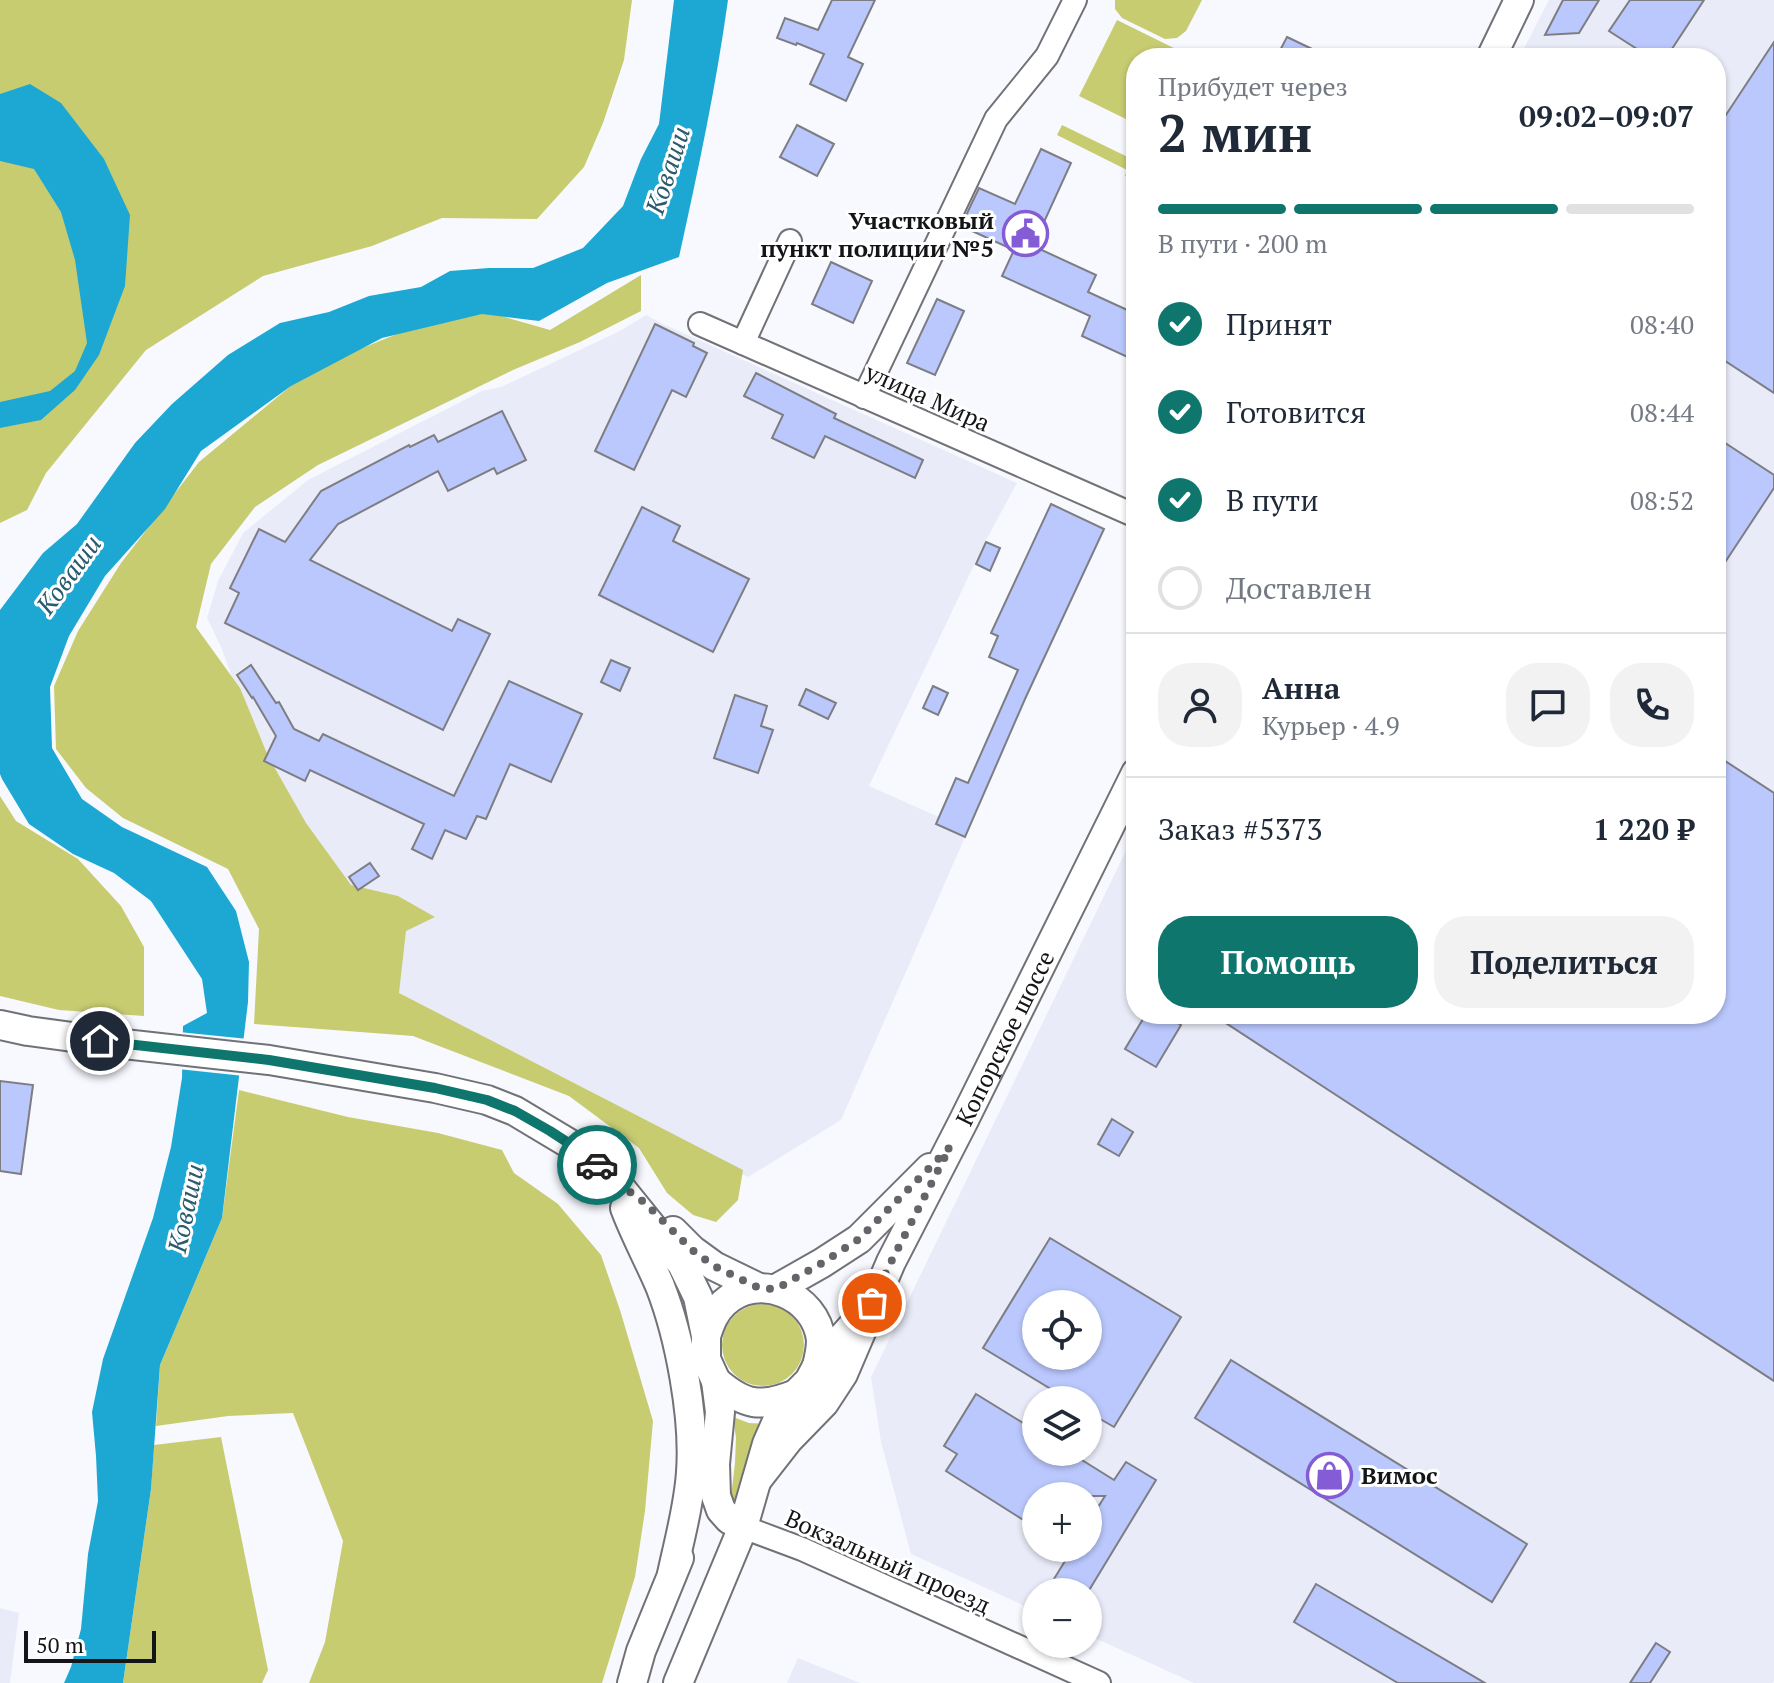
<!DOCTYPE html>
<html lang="ru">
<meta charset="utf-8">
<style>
:root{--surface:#fff;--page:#f2f2f3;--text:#1f2937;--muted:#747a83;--line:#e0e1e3;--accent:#0f766e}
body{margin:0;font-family:"PT Serif",serif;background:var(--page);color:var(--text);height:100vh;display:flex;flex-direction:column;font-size:30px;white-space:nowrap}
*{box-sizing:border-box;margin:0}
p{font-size:26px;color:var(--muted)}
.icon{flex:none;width:44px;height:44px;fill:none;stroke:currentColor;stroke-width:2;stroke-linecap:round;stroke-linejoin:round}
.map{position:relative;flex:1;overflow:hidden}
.details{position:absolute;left:1126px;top:48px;width:600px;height:976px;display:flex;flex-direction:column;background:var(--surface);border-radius:32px;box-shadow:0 2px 6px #0004}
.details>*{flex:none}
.buttons{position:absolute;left:1022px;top:1290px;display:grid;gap:16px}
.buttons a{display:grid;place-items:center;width:80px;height:80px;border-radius:50%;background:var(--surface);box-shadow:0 2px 6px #0004;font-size:40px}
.scale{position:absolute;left:24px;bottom:20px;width:132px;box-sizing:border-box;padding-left:8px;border:4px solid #141517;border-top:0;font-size:22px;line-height:28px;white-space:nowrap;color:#141517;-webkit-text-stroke:6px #fff;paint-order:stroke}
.pin{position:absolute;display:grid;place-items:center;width:68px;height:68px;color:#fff;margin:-34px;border:4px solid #fff;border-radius:50%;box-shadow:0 2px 8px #0007}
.courier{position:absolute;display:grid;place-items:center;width:80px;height:80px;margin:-40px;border:6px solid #0f766e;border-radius:50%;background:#fff;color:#222;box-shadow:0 2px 10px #0007}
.overview em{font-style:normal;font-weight:700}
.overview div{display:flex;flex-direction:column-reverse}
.overview{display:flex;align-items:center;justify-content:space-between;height:136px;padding:0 32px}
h1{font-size:52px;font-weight:700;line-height:60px}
.bar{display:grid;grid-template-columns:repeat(4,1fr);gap:12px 8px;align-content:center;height:96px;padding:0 32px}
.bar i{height:10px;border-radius:6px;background:var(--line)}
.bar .selected{background:var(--accent)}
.bar p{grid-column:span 4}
.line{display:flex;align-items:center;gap:20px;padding:0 32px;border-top:2px solid var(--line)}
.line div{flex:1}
.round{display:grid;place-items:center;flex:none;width:84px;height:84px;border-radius:32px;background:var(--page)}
ol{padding:0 32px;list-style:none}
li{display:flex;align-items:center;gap:24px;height:88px}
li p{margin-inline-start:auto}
li .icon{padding:8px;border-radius:50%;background:var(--accent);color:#fff;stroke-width:4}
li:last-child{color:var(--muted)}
li i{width:44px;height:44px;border:4px solid var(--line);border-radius:50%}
.button{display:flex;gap:16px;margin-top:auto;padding:16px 32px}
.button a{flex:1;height:92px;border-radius:32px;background:var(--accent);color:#fff;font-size:32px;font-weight:700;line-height:92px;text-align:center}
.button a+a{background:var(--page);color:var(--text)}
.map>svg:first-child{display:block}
.built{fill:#e9ecf8;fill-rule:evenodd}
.green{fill:#c8cc71}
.water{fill:#1da8d4}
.pier{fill:#f7f9ff}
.building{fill:#bac8fd;stroke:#7d7e83;stroke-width:2;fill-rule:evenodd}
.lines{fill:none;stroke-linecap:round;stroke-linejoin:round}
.minor-casing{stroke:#717277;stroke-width:26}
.major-casing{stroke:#717277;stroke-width:32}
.minor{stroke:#fff;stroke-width:22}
.major{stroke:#fff;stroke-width:28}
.done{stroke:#636568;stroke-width:8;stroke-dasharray:0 14.4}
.route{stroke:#0f766e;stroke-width:10}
.labels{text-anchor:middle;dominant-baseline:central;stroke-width:6;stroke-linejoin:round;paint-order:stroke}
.poi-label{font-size:24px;font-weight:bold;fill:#141517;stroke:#fff;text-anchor:end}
.street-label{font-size:24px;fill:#141517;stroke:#fff}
.water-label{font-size:26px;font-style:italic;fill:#295a6e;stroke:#fff}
</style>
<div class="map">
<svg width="1774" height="1683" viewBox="0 0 1774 1683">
<rect width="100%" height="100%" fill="#f7f9ff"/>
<!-- built -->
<g class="built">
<path d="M1549,0H1774V1681L1773,1683H1194L1088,1635V1592H1036V1611L911,1554L881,1442L871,1377L1136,830V1014H1716V58H1519ZM1036,1304H1088V1356H1036ZM1036,1400H1088V1452H1036ZM1036,1496H1088V1548H1036Z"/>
<polygon points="646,315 661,323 1017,483 985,542 869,786 939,817 936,824 965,837 841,1120 748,1177 368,999 269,778 221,647 207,618 218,581 243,533 308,480 482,391 501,387 620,331"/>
<polygon points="0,1608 19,1613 10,1683 0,1683"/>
<polygon points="798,1658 860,1683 787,1683"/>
</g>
<!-- green -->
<g class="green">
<polygon points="0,0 632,0 624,60 603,123 584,167 537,219 442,218 372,246 263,276 146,350 46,473 27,510 0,523"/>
<polygon points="1115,0 1202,0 1186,31 1177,38 1165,39 1122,18 1115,9"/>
<polygon points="1117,20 1194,58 1136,58 1136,124 1079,96"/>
<polygon points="1062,125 1136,161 1136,181 1125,176 1127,170 1057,135"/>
<polygon points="641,275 641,311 580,342 513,370 318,465 255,507 211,564 196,627 240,688 268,756 306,823 351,885 398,896 435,917 406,931 399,993 743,1170 738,1200 716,1222 693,1215 667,1193 639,1148 569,1096 413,1036 254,1024 259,929 228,869 123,818 86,788 56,749 54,686 78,631 121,563 199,462 292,385 350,353 412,328 480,310 550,330"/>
<polygon points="0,796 16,821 78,859 121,906 144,947 144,1016 59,1010 0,996"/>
<polygon points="239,1090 348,1117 438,1133 502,1150 514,1173 558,1204 601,1255 620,1310 653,1421 645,1511 635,1577 602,1683 309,1683 325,1642 343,1541 293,1413 228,1416 156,1426 160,1365 222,1218"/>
<circle cx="763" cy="1345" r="41"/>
<polygon points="733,1417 749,1423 767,1424 738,1516 731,1497 735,1463 736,1438"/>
<polygon points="221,1437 268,1670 262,1683 123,1683 151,1489 154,1445"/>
</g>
<!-- water -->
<g class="water">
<path d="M674,0H728C716,87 698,171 679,257L607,283L539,321L482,314L382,338L291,386L201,451L165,509L105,576L69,636L50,687L52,748L82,799L122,827L207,867L236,911L249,962L248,1002L222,1218L160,1365L151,1489L123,1683H64L71,1667L81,1629L88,1554L98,1501L96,1456L92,1412L103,1359L153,1218L171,1147L182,1078L183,1026L207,1013L202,979L151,901L114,873L73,854L29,824L2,779L0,774V610L43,553L77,524L135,443L172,404L228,355L280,323L329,312L369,296L421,287L450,271L489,268H533L583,248L623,206L641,159L659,124Z"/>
<polygon points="30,84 61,103 104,159 130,215 125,286 99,355 75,390 41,420 0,428 0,402 50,391 75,371 87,343 75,260 61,212 34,169 0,161 0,94"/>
</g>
<!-- pier -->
<polygon class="pier" points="179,1032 248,1039 244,1076 178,1069"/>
<!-- building -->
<g class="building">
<polygon points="832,0 875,0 848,57 863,64 846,101 810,84 824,54 797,43 796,45 777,38 785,18 818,30"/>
<polygon points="1563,0 1599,0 1579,33 1545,35"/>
<polygon points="1630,0 1704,0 1666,58 1651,58 1609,31"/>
<polygon points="1287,37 1331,58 1276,58"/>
<polygon points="1774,42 1774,393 1716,355 1716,130"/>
<polygon points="797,125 834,144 817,176 780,157"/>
<polygon points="1041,149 1071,163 1033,246 1096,275 1088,292 1136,314 1136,361 1082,336 1090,316 1002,276 1014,250 961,226 979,188 1015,204"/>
<polygon points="831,262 872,281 853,323 812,304"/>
<polygon points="937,299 964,311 935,375 907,363"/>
<polygon points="655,324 694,343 693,346 707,353 686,397 672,390 634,470 595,451"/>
<polygon points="756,373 836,414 834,418 923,460 915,478 825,436 814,458 772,438 783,415 744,396"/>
<polygon points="502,411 526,460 497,474 494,468 448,491 438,471 338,524 310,560 452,631 458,619 490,634 443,730 225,623 239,593 230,588 259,529 285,542 321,491 409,445 410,447 434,435 438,442"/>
<polygon points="1716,437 1774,475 1774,488 1716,576"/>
<polygon points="1051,504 1104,529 1025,699 965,837 936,824 956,778 968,783 1018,670 989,657 998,636 991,633"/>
<polygon points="642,507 680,526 673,541 749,579 713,652 599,595"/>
<polygon points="986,542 1000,548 990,571 976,564"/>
<polygon points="611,660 630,668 620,691 601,682"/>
<polygon points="251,665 276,703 279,702 294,729 319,741 323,734 454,796 509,681 582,714 551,782 510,764 486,819 477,816 466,839 445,830 432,859 412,849 424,824 310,770 305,781 264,761 276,736 253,697 252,698 237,675"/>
<polygon points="933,686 948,693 938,715 923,708"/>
<polygon points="806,689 836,703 828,719 799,705"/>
<polygon points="735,695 767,706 761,726 773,730 758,773 714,758"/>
<polygon points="1716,755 1774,793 1774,1381 1212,1014 1716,1014"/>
<polygon points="370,863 379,876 358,890 349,877"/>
<polygon points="1146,1014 1162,1014 1181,1025 1156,1067 1125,1049"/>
<polygon points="0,1081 33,1085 21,1174 0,1171"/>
<polygon points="1112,1119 1133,1132 1119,1156 1098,1144"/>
<path d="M1050,1238L1181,1317L1114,1427L1088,1412V1400H1069L983,1348ZM1036,1304H1088V1356H1036Z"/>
<polygon points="1231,1360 1527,1544 1492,1602 1195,1418"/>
<polygon points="976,1394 1036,1431 1036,1452 1069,1452 1114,1480 1126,1462 1156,1480 1088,1592 1046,1592 1073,1548 1088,1548 1088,1523 1105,1496 1036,1496 1036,1528 946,1471 957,1454 944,1446"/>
<polygon points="1316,1584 1485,1683 1398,1683 1294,1622"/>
<polygon points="1656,1643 1670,1652 1650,1683 1630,1683"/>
</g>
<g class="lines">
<defs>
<g id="minor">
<polyline points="700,324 1136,516"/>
<polyline points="743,343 790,241"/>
<polyline points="864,397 996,119 1047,56 1075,0"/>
<polyline points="743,1527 802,1549 1099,1683"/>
</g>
<g id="major">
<polyline points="1491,58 1519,0"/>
<polyline points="0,1025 28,1031 124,1044 269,1060 435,1088 487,1100 515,1111 570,1144 615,1181 682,1264 698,1297 706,1336 706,1359 716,1381 720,1412 715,1464 716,1496 721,1510 729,1519 743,1527"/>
<path d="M625,1208C635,1235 649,1260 660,1286C680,1337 695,1418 691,1472C689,1506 679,1541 672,1574"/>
<polyline points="673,1231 692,1250 714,1266 759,1288"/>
<polyline points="776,1289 822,1263 859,1239 930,1168"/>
<path d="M706,1336C710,1324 714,1312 724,1303C758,1271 816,1295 821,1340C821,1348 819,1358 817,1366"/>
<path d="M716,1381C745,1406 761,1408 796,1394"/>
<path id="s1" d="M757,1480L789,1439L824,1403L843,1374L891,1262L963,1122L1136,773"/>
<polyline points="632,1683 641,1651 679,1558"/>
<polyline points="678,1683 743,1527 767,1444 778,1419 796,1394 809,1381 817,1366 856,1322"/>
</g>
</defs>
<!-- minor casing -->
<use href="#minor" class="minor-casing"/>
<!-- major casing -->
<use href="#major" class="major-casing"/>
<!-- minor -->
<use href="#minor" class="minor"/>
<!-- major -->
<use href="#major" class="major"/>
</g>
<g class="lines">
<!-- done -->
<polyline class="done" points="597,1165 615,1181 645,1203 692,1250 714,1266 759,1288 776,1289 822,1263 859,1239 950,1147 891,1262 872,1303"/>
<!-- route -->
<polyline class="route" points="100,1041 269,1060 435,1088 487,1100 515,1111 550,1131 570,1144 597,1165"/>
</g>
<!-- icons -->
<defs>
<symbol id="civic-ring" viewBox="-11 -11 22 22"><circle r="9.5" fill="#fff" stroke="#835cd6" stroke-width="1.5"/><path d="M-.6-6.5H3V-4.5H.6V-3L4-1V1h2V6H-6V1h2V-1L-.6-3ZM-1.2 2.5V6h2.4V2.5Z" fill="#835cd6"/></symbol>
<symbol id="shop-ring" viewBox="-11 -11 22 22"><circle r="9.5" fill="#fff" stroke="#835cd6" stroke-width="1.5"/><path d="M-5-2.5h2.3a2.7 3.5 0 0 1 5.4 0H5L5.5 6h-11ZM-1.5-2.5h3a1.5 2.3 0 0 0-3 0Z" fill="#835cd6"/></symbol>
</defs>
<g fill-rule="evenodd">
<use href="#civic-ring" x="1000" y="208" width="51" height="51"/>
<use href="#shop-ring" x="1304" y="1450" width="51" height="51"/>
</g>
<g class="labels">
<!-- poi labels -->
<g class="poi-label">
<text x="994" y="220">Участковый<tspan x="994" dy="28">пункт полиции №5</tspan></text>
<text x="1361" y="1475" text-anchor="start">Вимос</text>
</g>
<!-- street labels -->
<g class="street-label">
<text transform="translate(928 397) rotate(24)">улица Мира</text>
<text stroke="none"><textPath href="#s1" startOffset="510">Копорское шоссе</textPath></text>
<text transform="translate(888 1561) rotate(24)">Вокзальный проезд</text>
</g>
<!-- water labels -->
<g class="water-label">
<text transform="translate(667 170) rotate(-72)">Коваши</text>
<text transform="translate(68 574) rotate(-54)">Коваши</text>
<text transform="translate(185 1208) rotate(-78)">Коваши</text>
</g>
</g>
</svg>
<div class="buttons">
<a><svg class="icon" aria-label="locate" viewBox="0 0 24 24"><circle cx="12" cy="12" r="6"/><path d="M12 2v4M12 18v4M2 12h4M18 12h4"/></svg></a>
<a><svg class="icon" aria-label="layers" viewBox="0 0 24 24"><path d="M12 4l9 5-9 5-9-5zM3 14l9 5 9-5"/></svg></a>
<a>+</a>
<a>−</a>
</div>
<div class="scale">50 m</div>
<div class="pin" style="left:872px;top:1303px;background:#ea580c"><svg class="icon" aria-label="bag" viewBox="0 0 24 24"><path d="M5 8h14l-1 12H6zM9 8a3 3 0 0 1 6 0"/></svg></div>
<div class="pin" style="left:100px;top:1041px;background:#1f2937"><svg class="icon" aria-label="home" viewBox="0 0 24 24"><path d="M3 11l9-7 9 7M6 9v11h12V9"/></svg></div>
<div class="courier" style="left:597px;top:1165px"><svg class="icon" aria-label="car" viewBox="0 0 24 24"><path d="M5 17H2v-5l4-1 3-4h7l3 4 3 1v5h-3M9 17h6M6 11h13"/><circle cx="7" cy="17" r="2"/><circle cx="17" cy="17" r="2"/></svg></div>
<section class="details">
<div class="overview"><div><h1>2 мин</h1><p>Прибудет через</p></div><em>09:02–09:07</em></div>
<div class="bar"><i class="selected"></i><i class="selected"></i><i class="selected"></i><i></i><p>В пути · 200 m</p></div>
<ol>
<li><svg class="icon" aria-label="check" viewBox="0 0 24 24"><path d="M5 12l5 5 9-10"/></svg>Принят<p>08:40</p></li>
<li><svg class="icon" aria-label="check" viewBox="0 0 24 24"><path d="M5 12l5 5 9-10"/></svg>Готовится<p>08:44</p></li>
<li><svg class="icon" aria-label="check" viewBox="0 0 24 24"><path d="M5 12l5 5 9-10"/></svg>В пути<p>08:52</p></li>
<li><i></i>Доставлен</li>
</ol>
<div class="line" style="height:144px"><a class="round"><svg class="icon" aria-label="person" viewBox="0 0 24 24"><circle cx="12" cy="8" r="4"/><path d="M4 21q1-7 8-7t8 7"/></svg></a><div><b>Анна</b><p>Курьер · 4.9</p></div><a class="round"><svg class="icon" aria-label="chat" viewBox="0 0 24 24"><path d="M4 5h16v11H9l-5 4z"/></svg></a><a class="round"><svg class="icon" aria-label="phone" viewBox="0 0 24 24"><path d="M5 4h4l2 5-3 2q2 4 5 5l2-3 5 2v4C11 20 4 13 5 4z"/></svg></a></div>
<div class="line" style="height:104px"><div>Заказ #5373</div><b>1 220 ₽</b></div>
<div class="button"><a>Помощь</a><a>Поделиться</a></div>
</section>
</div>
